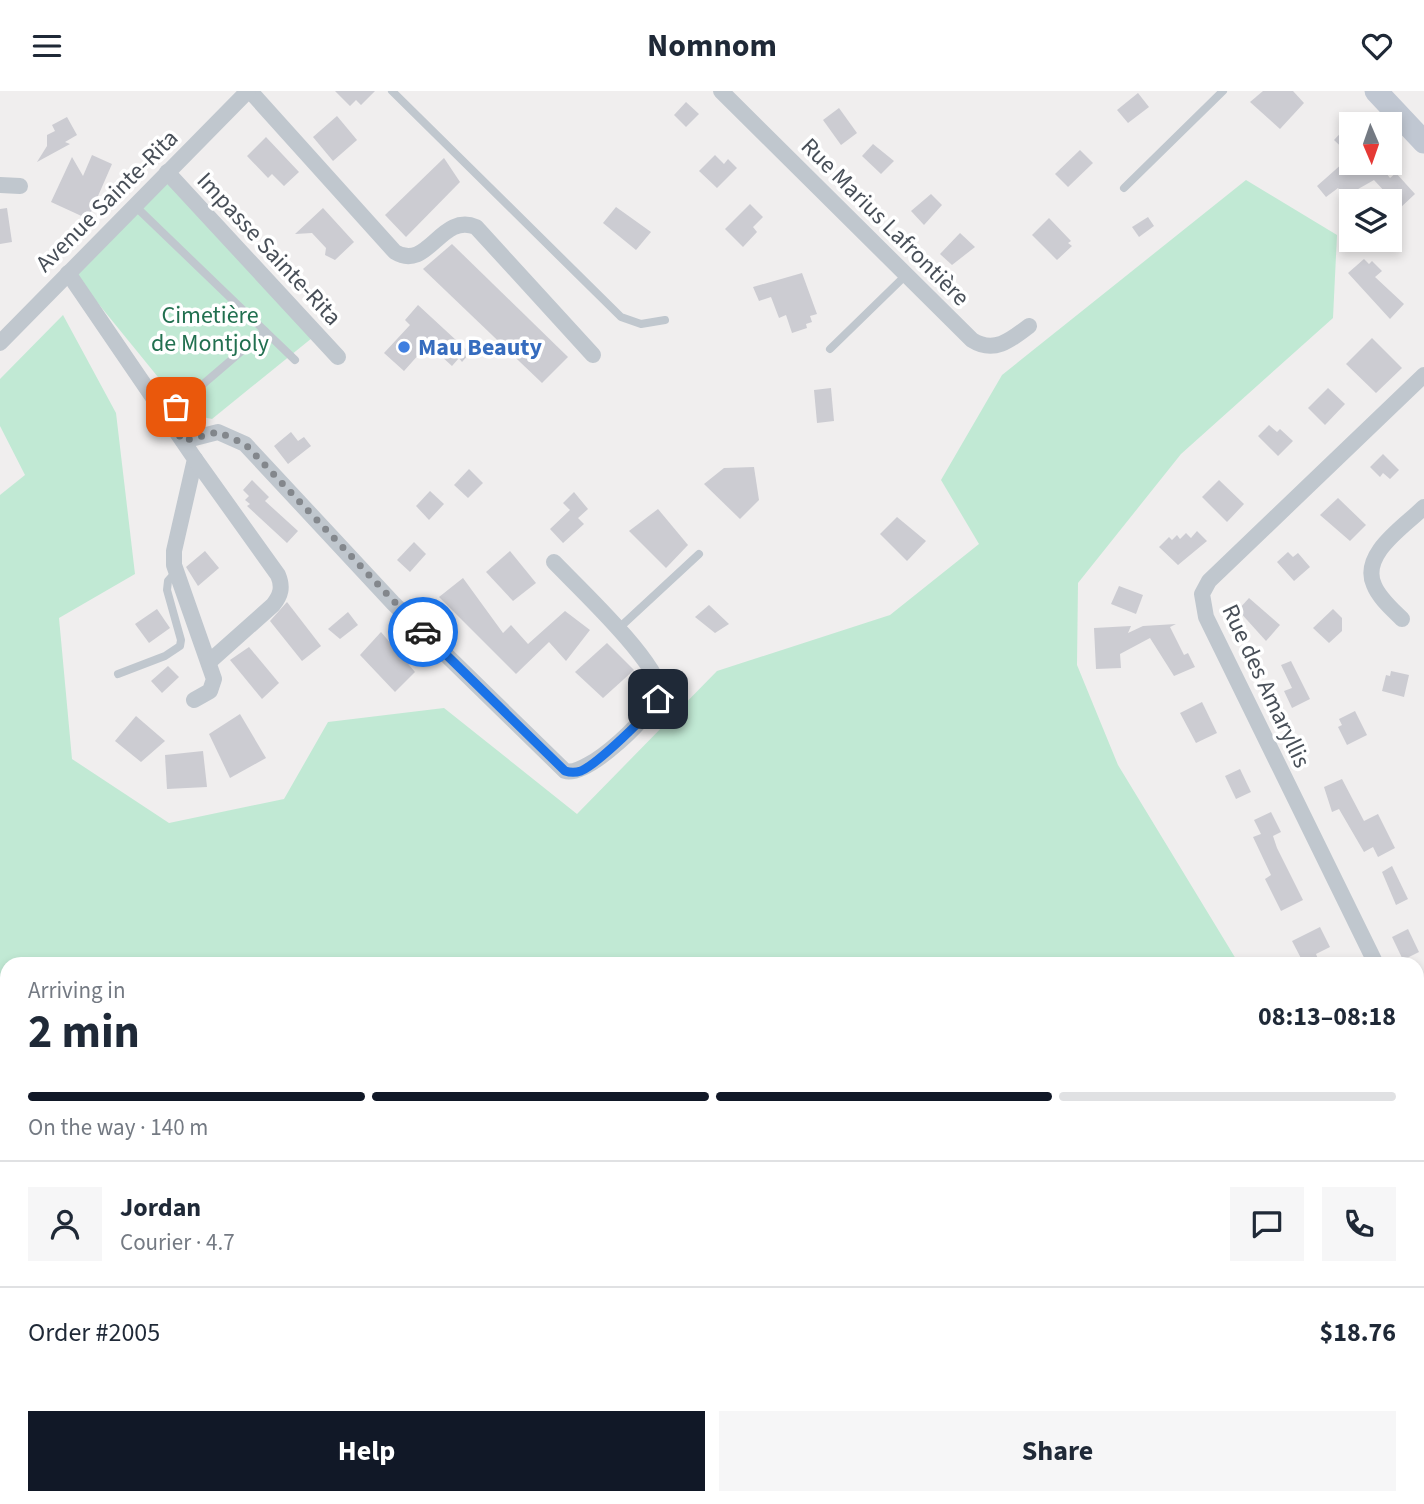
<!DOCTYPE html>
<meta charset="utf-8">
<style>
:root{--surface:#fff;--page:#f6f6f7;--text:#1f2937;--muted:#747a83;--line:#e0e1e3;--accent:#111827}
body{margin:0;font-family:"Source Sans 3",sans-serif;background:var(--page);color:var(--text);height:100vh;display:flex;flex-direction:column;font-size:26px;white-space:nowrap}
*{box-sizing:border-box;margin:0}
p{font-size:23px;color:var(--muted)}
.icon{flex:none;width:38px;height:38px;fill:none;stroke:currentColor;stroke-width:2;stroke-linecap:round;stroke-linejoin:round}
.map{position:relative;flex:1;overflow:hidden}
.side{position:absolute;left:0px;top:866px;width:1424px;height:548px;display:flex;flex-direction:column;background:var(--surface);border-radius:21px 21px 0 0;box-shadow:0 4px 10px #0003}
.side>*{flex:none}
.needle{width:46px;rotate:178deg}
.buttons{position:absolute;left:1339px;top:21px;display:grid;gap:14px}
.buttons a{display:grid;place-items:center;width:63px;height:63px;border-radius:0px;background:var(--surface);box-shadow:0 4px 10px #0003;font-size:35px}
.pin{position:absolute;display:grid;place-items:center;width:60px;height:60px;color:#fff;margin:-30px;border-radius:14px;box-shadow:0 4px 10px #0006}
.courier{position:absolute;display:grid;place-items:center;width:70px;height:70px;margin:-35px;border:5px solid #1a73e8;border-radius:50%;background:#fff;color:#222;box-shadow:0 2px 9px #0007}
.overview em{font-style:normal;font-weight:700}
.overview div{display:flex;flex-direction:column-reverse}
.overview{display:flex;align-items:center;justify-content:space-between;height:119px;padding:0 28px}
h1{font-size:46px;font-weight:700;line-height:52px}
.bar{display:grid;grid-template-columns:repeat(4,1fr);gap:10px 7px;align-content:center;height:84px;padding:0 28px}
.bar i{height:9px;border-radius:5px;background:var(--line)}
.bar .active{background:var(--accent)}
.bar p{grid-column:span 4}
.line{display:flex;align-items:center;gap:18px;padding:0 28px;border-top:2px solid var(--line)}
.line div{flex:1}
.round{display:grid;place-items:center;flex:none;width:74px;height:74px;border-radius:0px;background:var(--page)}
.button{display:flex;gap:14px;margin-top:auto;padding:14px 28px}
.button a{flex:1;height:80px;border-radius:0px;background:var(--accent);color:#fff;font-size:28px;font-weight:700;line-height:80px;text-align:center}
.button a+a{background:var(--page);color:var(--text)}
header{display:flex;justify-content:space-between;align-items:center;height:91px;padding:0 28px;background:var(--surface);font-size:32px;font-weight:700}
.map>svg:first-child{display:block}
.green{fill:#c1e9d4}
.building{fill:#ccccd2}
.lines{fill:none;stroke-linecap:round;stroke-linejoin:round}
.service{stroke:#c0c7ce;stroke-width:8}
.minor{stroke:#c0c7ce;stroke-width:16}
.secondary{stroke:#c0c7d2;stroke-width:23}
.done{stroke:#83878c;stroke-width:7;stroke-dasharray:0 12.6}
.route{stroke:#1a73e8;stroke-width:9}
.shop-dot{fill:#3f7fe0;stroke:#fff;stroke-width:2.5}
.labels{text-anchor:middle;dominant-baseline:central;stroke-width:7;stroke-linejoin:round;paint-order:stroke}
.street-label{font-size:24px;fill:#484f58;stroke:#fff}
.park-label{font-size:24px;fill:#227050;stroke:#fff}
.shop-label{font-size:24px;font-weight:bold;fill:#366cbe;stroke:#fff;text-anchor:start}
</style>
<header><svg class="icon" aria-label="menu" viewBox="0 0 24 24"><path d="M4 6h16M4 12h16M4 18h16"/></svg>Nomnom<svg class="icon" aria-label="heart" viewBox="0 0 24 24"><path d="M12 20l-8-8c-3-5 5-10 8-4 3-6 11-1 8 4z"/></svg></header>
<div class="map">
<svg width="1424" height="1413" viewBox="0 0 1424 1413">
<rect width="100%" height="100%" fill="#f0eeee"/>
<!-- green -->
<g class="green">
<polygon points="170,85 312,247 212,328 188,323 75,184"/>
<polygon points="1246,89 1337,144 1333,227 1181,363 1078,492 1077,574 1118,674 1239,873 7,873 7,918 0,914 0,404 25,384 0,335 0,288 63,224 116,322 135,483 59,527 72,668 169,732 284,708 328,631 444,617 577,723 717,580 890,524 979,453 941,389 1002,284"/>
<polygon points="1418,1167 1424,1178 1424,1413 460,1413 456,1407 1418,1407"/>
</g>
<!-- building -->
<g class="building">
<polygon points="335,0 375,0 361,14 356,9 350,15"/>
<polygon points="1263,0 1293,0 1304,12 1280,38 1250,11"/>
<polygon points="1138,2 1149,16 1128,32 1117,19"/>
<polygon points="686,11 699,23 686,36 674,24"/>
<polygon points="839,17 857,42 841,54 823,29"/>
<polygon points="337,25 357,49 333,70 313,46"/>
<polygon points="67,26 77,44 65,51 70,53 37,71 47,55 47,44 55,40 52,34"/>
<polygon points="1351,31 1351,65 1334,49"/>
<polygon points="266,46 299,81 284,95 272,83 268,87 247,65"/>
<polygon points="873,53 894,70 881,83 862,65"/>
<polygon points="1080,59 1093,72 1068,96 1055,83"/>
<polygon points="92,64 112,73 88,128 51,111 72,66 83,85"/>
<polygon points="715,64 724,73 728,68 737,77 717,97 699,80"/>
<polygon points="444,67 460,91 406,146 385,124"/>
<polygon points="1343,72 1378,72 1390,87 1396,82 1415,103 1400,117 1374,89 1344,106 1338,97 1326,106 1317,95"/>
<polygon points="931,103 942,114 924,134 911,120"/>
<polygon points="750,113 763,126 753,136 757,141 743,156 725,138"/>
<polygon points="616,116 651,141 636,159 603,132"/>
<polygon points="7,117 12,151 0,153 0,118"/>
<polygon points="323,117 354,151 335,169 325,164 326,157 312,142 295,143"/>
<polygon points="1148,126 1154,135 1139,146 1132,136"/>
<polygon points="1049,127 1071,150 1068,152 1072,155 1057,169 1032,144"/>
<polygon points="960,142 975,156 952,174 940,163"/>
<polygon points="452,153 568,266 542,292 423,178"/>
<polygon points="1364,168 1369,173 1372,170 1382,180 1375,186 1404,213 1390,228 1348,182"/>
<polygon points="802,182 817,223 810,225 812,231 806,233 807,237 792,242 786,224 779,227 771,206 759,210 753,196"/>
<polygon points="418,214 470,262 462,271 459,267 452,275 428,253 404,280 384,262 410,234 405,229"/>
<polygon points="1372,247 1402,277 1376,302 1346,273"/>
<polygon points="831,297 834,330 817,332 814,299"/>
<polygon points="1328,297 1345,313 1325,334 1308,317"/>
<polygon points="1269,334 1277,341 1280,338 1293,350 1278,365 1258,345"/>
<polygon points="291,341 298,350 304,346 311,355 288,373 274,355"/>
<polygon points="1383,363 1399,379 1390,388 1383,382 1380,386 1370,376"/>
<polygon points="754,376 759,409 740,428 704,393 724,377"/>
<polygon points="469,378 483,392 468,407 454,394"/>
<polygon points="252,389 269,406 265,410 298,440 287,452 247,415 250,413 245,409 249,405 243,399"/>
<polygon points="1219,389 1244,413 1227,431 1202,406"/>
<polygon points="430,400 444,413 429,429 416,415"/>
<polygon points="574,401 588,418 578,427 584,433 563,452 550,438 570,419 563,412"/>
<polygon points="1338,407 1366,434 1350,450 1320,424"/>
<polygon points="658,418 688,454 666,477 629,440"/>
<polygon points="897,426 926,450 907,470 880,443"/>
<polygon points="1197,440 1207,450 1178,474 1159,456 1169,446 1172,449 1177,444 1180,448 1186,442 1191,447"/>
<polygon points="414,451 426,463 410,481 397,469"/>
<polygon points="205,460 219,477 198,495 186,476"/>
<polygon points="510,460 536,492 513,510 486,481"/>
<polygon points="1288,461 1293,466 1298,462 1310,476 1294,490 1277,471"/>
<polygon points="463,487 503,542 511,534 528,553 565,520 590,539 566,570 549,551 516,583 439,506"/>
<polygon points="1119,495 1143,504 1136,523 1111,513"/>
<polygon points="1249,507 1280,534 1266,550 1238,519"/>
<polygon points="287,511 321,555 302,570 270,530"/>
<polygon points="709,514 729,533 715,542 695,526"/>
<polygon points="157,518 170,537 149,552 135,533"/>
<polygon points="1333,518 1342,527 1342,540 1329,552 1313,537"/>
<polygon points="348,521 358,534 340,548 328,538"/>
<polygon points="1176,533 1170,536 1184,564 1188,562 1195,576 1174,585 1150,547 1120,563 1121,577 1096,578 1094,537 1131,535 1128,542 1143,535"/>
<polygon points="381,541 415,581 395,601 360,564"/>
<polygon points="607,552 634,579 603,607 575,581"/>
<polygon points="249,556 279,592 262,608 230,569"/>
<polygon points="1291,570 1310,608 1292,617 1284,600 1292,597 1281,574"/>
<polygon points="168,575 179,586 162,602 151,590"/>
<polygon points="1391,580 1409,584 1404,606 1382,600 1386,584 1390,585"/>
<polygon points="1202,611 1217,642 1196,652 1180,622"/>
<polygon points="1355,620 1367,644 1347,654 1338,636 1342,634 1339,628"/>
<polygon points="240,623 266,667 230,687 209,643"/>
<polygon points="136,625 165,650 141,671 115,650"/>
<polygon points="203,660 207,696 167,698 165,664"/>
<polygon points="1240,678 1251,701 1236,708 1225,685"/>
<polygon points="1342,688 1364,730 1378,723 1395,757 1378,766 1373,756 1364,761 1339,718 1332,721 1324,696"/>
<polygon points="1271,721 1281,741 1273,745 1277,757 1303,809 1281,820 1265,788 1271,784 1253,746 1261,743 1254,729"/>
<polygon points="1392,775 1408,808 1396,814 1382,781"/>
<polygon points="1320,836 1330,856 1316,863 1318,868 1304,873 1292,850"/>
<polygon points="1408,838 1419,861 1403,869 1392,846"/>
</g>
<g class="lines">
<!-- service -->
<g class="service">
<polyline points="392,0 621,226 641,233 665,229"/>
<polyline points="1124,97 1223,0"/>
<polyline points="134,114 295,269"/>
<polyline points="830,258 906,184"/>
<polyline points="166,325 265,240"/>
<polyline points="618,538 699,463"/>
<polyline points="118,583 165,565 180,555 181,549 167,499 168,490 175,482"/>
<polyline points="0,1086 7,1079"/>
</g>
<!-- minor -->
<g class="minor">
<path d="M250,0L395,161C428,181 441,121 476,136L593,264"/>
<path d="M721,0L972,249C994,263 1011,249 1029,235"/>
<polyline points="167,81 338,266"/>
<polyline points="0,94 20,95"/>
<polyline points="68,182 195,368 174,460 174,474 214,588 210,600 194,609"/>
<polyline points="0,252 248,0"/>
<path d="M183,350L218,341L245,353L393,512L565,680C587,687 656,622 660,600C657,570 578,496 554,471"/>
<path d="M195,368L278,484C283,496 281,504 273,514L209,571"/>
<path d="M1402,528C1392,518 1379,507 1374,494C1360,463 1405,435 1424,416"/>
<polyline points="1376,873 1206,526 1202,503 1209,490 1424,284"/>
<polyline points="1418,901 1424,901"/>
<polyline points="0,1156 7,1163"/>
<polyline points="248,1407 254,1413"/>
</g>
<!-- secondary -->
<polyline class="secondary" points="1376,0 1424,51"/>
</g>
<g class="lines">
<!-- done -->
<polyline class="done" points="176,316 166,324 183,350 218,341 245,353 423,541"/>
<!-- route -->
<path class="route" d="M423,541L565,680C571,682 575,682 581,680C597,673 650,623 658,608"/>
</g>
<!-- markers -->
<circle class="shop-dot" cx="404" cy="256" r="7"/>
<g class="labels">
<!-- street labels -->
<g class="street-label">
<text transform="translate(107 110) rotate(-45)">Avenue Sainte-Rita</text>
<text transform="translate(885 131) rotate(45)">Rue Marius Lafrontière</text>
<text transform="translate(269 158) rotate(47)">Impasse Sainte-Rita</text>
<text transform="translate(1266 595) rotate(65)">Rue des Amaryllis</text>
</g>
<!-- park labels -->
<g class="park-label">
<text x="210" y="224">Cimetière<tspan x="210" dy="28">de Montjoly</tspan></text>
</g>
<!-- shop labels -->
<g class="shop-label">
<text x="418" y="256">Mau Beauty</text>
</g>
</g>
</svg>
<div class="buttons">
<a><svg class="needle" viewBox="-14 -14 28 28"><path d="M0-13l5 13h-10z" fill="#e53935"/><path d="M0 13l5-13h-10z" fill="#747a83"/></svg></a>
<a><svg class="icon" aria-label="layers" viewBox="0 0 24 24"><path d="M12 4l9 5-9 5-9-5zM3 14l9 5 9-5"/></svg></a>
</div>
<div class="pin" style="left:176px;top:316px;background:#ea580c"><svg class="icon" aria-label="bag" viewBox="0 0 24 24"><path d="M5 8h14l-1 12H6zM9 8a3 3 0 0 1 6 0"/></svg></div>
<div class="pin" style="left:658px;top:608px;background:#1f2937"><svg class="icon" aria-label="home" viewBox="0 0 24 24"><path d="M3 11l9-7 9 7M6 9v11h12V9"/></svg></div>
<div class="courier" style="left:423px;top:541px"><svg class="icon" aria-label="car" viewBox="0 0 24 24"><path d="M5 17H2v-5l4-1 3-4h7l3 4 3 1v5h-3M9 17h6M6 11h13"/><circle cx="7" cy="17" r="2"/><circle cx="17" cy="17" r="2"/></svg></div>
<section class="side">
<div class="overview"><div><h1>2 min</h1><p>Arriving in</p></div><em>08:13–08:18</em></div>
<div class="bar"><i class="active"></i><i class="active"></i><i class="active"></i><i></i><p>On the way · 140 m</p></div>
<div class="line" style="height:126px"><a class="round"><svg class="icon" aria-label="person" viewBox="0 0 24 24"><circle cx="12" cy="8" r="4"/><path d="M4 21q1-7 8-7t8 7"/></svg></a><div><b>Jordan</b><p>Courier · 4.7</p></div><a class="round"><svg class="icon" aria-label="chat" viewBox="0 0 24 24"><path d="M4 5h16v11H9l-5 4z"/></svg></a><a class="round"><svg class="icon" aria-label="phone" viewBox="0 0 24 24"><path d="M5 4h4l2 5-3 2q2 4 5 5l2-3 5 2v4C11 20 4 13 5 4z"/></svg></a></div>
<div class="line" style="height:91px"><div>Order #2005</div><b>$18.76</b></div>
<div class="button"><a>Help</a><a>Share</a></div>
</section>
</div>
